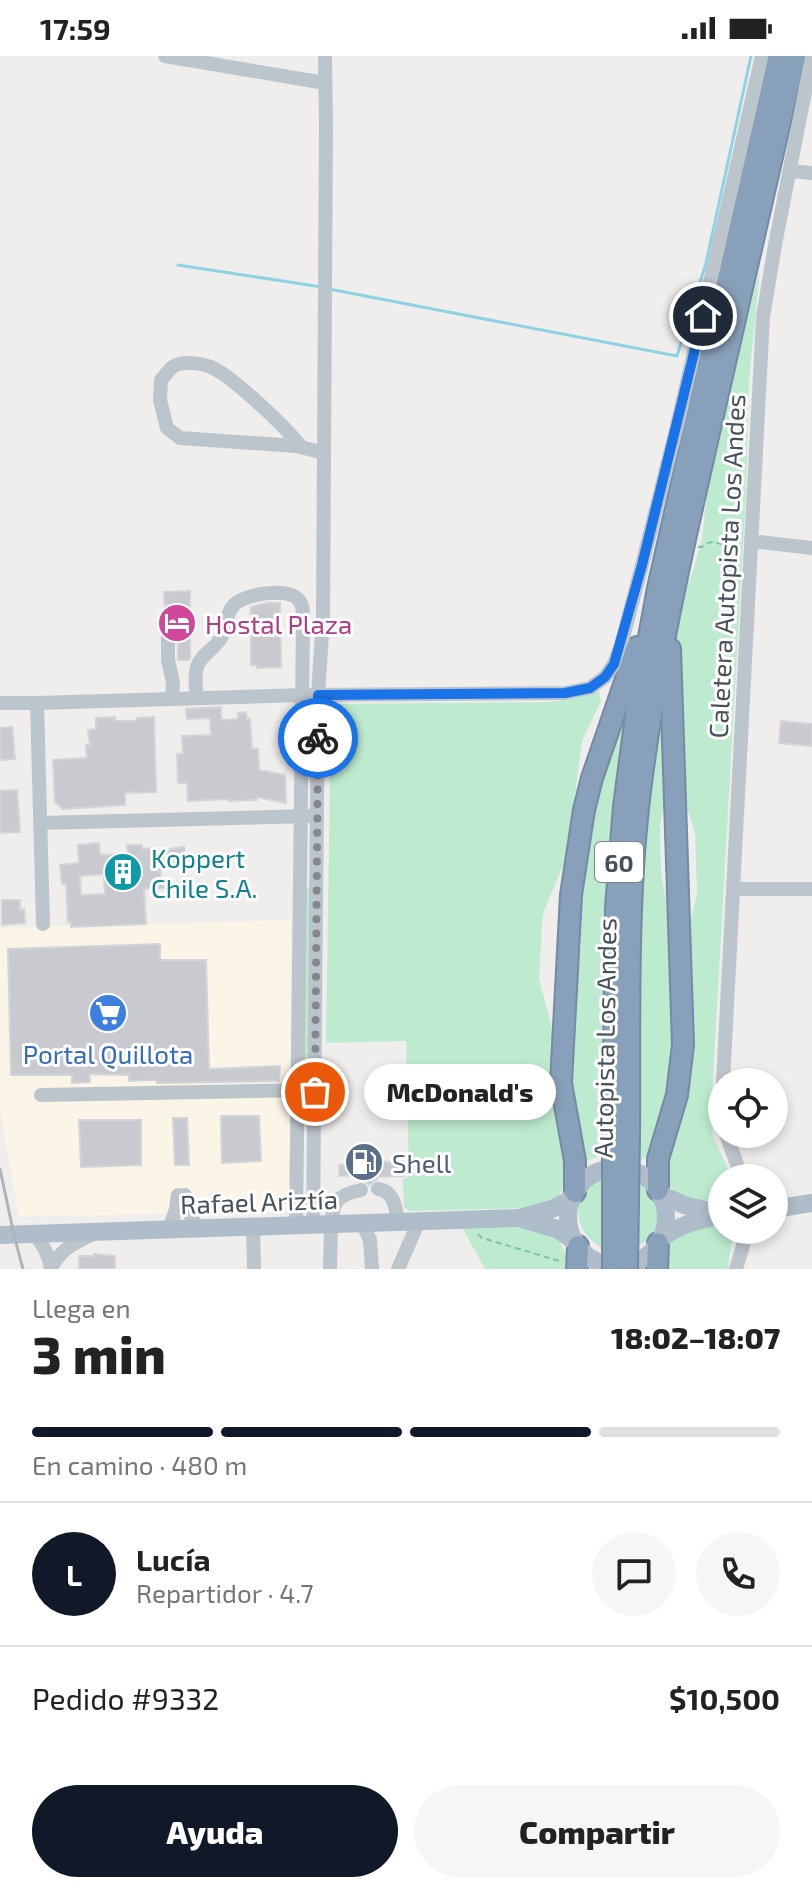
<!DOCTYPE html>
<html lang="es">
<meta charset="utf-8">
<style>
:root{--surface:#fff;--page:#f6f6f6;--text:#222;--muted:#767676;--line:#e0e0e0;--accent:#111827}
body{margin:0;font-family:"Exo 2",sans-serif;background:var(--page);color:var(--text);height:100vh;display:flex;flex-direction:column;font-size:30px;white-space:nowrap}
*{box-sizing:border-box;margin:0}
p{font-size:26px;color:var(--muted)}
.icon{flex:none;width:44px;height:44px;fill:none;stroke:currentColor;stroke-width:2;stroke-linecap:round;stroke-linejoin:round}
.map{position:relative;height:1213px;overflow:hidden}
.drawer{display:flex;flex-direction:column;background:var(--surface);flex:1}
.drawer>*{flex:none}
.fabs{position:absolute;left:708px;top:1012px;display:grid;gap:16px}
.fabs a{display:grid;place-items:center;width:80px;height:80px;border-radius:50%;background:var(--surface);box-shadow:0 4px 12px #0003;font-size:40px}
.pin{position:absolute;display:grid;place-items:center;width:68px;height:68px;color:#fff;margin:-34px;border:4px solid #fff;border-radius:50%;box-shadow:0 2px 8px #0007}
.courier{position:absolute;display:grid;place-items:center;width:80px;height:80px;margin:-40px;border:6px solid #1a73e8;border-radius:50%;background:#fff;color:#222;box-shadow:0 2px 10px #0007}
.bubble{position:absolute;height:56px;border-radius:28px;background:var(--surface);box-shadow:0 4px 12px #0003;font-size:26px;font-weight:800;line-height:56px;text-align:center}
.headline em{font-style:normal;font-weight:800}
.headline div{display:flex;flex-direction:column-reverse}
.headline{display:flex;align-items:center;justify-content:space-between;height:136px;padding:0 32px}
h1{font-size:52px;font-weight:800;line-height:60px}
.bar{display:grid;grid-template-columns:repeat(4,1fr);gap:12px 8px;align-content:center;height:96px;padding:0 32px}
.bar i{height:10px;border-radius:6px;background:var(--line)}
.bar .current{background:var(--accent)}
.bar p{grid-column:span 4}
.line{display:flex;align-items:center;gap:20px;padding:0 32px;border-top:2px solid var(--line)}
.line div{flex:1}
.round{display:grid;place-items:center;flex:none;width:84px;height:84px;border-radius:42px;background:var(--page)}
.action{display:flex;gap:16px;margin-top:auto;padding:16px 32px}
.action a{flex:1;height:92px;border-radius:48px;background:var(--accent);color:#fff;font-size:32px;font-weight:800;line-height:92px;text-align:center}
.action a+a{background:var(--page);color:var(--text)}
.status{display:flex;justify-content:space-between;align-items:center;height:56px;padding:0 40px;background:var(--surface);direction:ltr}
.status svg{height:22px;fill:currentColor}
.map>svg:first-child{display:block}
.commercial{fill:#faf5e7}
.green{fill:#beebd0}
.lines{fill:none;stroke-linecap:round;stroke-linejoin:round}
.stream{stroke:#8ed3e5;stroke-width:3}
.building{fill:#c8cad0;stroke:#d2d4d9;stroke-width:2;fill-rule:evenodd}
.highway-casing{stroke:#738ba5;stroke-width:24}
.path{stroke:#79c7a1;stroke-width:2;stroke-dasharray:6 4;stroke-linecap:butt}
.minor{stroke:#bdc5cc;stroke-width:14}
.major{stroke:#afbdcb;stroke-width:18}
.highway{stroke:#88a0b9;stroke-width:20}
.rail{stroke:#b0b3b7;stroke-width:3}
.highway-bridge-casing{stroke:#738ba5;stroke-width:24;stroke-linecap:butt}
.highway-bridge{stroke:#88a0b9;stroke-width:20}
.done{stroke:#82888d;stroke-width:8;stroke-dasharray:0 14.4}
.route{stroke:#1a73e8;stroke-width:10}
.labels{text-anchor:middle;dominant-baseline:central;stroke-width:6;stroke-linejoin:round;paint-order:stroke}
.shield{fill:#fff;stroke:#7e858c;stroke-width:2}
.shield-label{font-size:24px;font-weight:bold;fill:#47515a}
.street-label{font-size:26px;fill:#47515a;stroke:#fff}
.hotel-label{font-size:26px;fill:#b23c85;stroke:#fff;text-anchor:start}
.culture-label{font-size:26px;fill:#0d838f;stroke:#fff;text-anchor:start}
.shop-label{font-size:26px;fill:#366cbe;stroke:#fff}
.service-label{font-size:26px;fill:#4e5e75;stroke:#fff;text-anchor:start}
</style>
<div class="status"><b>17:59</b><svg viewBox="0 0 49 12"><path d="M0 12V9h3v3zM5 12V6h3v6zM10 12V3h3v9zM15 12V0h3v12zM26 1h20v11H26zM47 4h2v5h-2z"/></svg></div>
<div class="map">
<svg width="812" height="1213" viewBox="0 0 812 1213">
<rect width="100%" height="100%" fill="#f0eded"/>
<!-- commercial -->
<polygon class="commercial" points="291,864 290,1155 19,1161 0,1053 0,872"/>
<!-- green -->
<g class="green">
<path d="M760,214L749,324L746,438L711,1057L713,1081L728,1113L729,1122H722V1141C705,1148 679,1144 668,1128C665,1125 665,1120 663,1116L685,905L690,867L697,837L695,777L677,720L674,584L680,544L692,518L702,483L709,419L724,349Z"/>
<polygon points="599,635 601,645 582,685 567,800 544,855 542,867 539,923 555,983 551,1022 569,1100 566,1127 559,1140 552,1145 528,1152 410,1155 404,1151 403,1123 409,1120 406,985 326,987 331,648 551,646 590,639"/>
<polygon points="631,637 612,775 599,1100 581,1107 569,1060 573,936 578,916 581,887 581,819 604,702"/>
<polygon points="663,645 666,739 660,769 661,816 670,867 674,1008 668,1043 646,1101 638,1106 636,911 645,734"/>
<polygon points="306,830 310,833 310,1029 304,1029"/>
<circle cx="619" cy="1154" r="41"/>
<polygon points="720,1167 722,1168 722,1174 729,1174 733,1179 728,1213 663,1213 663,1197 670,1182"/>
<path d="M505,1170C538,1173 567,1172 567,1213H485L462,1171Z"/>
</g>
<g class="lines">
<!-- stream -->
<g class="stream">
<polyline points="178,209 322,231"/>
<polyline points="329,233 677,300 706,207 751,0"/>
</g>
</g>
<!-- building -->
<g class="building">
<polygon points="190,535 190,601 189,604 178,604 178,579 176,574 171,571 171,558 165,559 164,536"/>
<polygon points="267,547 280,547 281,611 257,612 257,609 251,609 251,551"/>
<polygon points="221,651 221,664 238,663 238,657 246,656 247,663 250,663 252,693 258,693 259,714 285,719 286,747 257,741 257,744 229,745 229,743 188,745 187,727 178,727 177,698 183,698 182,680 211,679 210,662 187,663 186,653"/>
<polygon points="115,661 115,665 137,665 137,662 154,661 156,736 125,737 125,749 63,753 55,746 53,704 87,702 86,689 90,689 88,674 96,673 96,662"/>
<polygon points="781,665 812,668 812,690 779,687"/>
<polygon points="12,671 15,703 0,704 0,672"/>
<polygon points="17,734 20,776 0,777 0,735"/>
<path d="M99,787L100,799L128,798L127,789H142V793L154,792L155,795L184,791V808L160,810L161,825H166L167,832L144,833L146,868L71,871V866H68L66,828H62L60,809L79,807L78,789ZM104,818L105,838L81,839L80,820Z"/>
<polygon points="2,844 20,844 20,854 24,853 25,867 2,869"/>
<polygon points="160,888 160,904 206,904 209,1013 280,1010 279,1025 157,1027 157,1024 129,1025 129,1019 89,1018 90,1026 72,1027 72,1019 11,1019 8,893"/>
<polygon points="221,1060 259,1060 261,1105 222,1107"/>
<polygon points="173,1062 187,1062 189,1109 175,1109"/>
<polygon points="79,1064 141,1064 141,1109 81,1111"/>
<polygon points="379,1103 379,1106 403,1105 404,1120 377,1121 377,1123 369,1129 365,1125 360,1124 360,1119 339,1120 339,1109 361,1108 361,1104"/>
<polygon points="94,1198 115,1200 115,1213 79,1213 79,1200 94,1200"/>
</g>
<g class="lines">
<defs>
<g id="highway">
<path d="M629,1080C630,966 626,849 640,735C656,606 685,481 714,355C741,236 768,118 795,0"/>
<polyline points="613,1082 616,852 624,750 640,630 658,532 779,0"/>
<polyline points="658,1134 658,1103 677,1039 683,989 670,593"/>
<polyline points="575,1136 575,1105 561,1027 571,839 584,754 592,722 637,591"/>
<polyline points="577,1213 578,1190"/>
<polyline points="657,1213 658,1187"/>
</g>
</defs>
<!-- highway casing -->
<use href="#highway" class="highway-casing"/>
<!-- path -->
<g class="path">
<polyline points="698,491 702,491 710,486 734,490 733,516 739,515"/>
<polyline points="478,1178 482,1182 563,1206"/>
</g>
<!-- minor -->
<g class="minor">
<polyline points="165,0 325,27"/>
<polyline points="790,115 812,117"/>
<path d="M301,391C287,372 232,320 211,311C201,307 183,305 174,310C169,313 164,321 161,324L160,344L167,372L180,382L296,390L324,397"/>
<polyline points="751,485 812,492"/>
<polyline points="168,580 168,604 173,626 172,643"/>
<path d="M197,642C196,633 194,621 197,611C201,597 218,592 223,578C227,568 226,557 234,549C244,538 287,531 298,543C304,549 303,558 303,566L296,1170"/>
<polyline points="0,647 37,647 303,639 565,637 590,632 605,621 614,608 621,589 642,509 677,370 762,0"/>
<polyline points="37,647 43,868"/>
<polyline points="40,767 310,760"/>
<polyline points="733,833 812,833"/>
<polyline points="723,1026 763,261 775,189 812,0"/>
<polyline points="41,1039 307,1034"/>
<polyline points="726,1078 742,1122"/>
<path d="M378,1133C394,1135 396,1152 398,1166"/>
<polyline points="185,1139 188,1155 198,1173"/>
<polyline points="362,1167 370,1184 372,1213"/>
<polyline points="313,1169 318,639 323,562 326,69 325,0"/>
<path d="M332,1169C332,1144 338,1139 361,1134"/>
<polyline points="253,1171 254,1213"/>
<polyline points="169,1174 176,1153 178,1139"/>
<polyline points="743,1174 753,1177 765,1174"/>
<path d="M34,1178C43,1188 49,1199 51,1213"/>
<path d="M51,1212C62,1192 73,1188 93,1178"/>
<polyline points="330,1213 331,1168"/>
<polyline points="398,1213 419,1165"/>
<polyline points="736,1213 747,1176"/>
</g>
<!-- major -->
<g class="major">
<circle cx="617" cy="1161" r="49"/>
<polyline points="660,1138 684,1149 715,1156"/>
<polyline points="774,1153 812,1147"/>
<polyline points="522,1163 557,1173 574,1185"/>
<polyline points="0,1179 519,1162 552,1153 572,1143"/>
<path d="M661,1182C684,1167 696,1165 722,1159"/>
</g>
<!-- highway -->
<use href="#highway" class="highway"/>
<!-- rail -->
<polyline class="rail" points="0,1113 14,1179 23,1213"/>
<defs>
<g id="highway-bridge">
<polyline points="613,1213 613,1082"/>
<polyline points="627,1213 629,1080"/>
</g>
</defs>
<!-- highway-bridge casing -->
<use href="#highway-bridge" class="highway-bridge-casing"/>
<!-- highway-bridge -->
<use href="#highway-bridge" class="highway-bridge"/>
</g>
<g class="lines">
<!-- done -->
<polyline class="done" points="315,1036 318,682"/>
<!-- route -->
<polyline class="route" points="318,682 318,639 565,637 590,632 605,621 614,608 642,509 703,260"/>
</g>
<!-- icons -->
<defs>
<symbol id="hotel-disc" viewBox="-11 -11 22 22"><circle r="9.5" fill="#d1479c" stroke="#fff"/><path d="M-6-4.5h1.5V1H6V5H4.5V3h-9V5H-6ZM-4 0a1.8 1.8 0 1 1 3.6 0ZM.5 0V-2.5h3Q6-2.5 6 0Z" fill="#fff"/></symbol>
<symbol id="building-disc" viewBox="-11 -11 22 22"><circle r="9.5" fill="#0f9aa8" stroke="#fff"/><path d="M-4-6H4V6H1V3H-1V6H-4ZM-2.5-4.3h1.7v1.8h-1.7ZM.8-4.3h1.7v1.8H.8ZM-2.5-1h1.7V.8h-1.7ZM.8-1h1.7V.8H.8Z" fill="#fff"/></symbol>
<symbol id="supermarket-disc" viewBox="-11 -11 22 22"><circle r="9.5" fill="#3f7fe0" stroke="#fff"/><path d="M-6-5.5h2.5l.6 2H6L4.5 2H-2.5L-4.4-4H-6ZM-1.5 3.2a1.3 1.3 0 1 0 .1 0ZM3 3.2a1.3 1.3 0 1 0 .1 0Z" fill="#fff"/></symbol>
<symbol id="fuel-disc" viewBox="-11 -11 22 22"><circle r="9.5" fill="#5c6f8a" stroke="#fff"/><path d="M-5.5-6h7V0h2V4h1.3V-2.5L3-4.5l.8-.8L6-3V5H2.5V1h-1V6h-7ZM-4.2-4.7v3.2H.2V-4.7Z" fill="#fff"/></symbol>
</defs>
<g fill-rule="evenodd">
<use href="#hotel-disc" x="155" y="545" width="44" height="44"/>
<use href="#building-disc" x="101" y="794" width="44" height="44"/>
<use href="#supermarket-disc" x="86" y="935" width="44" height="44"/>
<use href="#fuel-disc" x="342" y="1084" width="44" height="44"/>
</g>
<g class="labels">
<!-- shield labels -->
<rect class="shield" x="595" y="786" width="48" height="40" rx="6"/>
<g class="shield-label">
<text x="619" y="806">60</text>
</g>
<!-- street labels -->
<g class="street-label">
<text transform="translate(726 510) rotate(-87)">Caletera Autopista Los Andes</text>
<text transform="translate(604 982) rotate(-89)">Autopista Los Andes</text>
<text transform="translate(259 1145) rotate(-2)">Rafael Ariztía</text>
</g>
<!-- hotel labels -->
<g class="hotel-label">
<text x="205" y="567">Hostal Plaza</text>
</g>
<!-- culture labels -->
<g class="culture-label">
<text x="151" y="801">Koppert<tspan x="151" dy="30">Chile S.A.</tspan></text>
</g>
<!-- shop labels -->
<g class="shop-label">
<text x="108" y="997">Portal Quillota</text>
</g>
<!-- service labels -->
<g class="service-label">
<text x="392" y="1106">Shell</text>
</g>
</g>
</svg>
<div class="fabs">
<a><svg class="icon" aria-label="locate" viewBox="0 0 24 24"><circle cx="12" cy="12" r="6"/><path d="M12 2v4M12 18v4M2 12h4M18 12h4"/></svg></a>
<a><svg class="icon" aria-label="layers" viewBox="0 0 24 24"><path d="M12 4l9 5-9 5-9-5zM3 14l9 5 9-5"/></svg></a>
</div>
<div class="pin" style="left:315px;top:1036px;background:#ea580c"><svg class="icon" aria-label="bag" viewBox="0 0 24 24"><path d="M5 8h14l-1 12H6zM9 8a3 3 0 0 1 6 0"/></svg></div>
<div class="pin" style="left:703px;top:260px;background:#1f2937"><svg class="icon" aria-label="home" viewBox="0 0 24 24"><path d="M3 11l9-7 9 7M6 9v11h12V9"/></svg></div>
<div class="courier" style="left:318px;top:682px"><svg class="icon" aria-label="bike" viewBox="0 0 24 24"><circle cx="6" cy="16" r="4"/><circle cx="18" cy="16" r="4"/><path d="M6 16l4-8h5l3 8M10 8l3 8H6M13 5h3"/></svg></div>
<div class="bubble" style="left:364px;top:1008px;width:192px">McDonald's</div>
</div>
<section class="drawer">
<div class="headline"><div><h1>3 min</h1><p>Llega en</p></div><em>18:02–18:07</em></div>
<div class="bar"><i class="current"></i><i class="current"></i><i class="current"></i><i></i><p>En camino · 480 m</p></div>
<div class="line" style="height:144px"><b class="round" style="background:var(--accent);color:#fff">L</b><div><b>Lucía</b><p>Repartidor · 4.7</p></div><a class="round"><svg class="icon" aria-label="chat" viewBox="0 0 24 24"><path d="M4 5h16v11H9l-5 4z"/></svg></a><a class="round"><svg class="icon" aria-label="phone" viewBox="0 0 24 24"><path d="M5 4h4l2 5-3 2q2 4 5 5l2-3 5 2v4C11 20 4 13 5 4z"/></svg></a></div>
<div class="line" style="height:104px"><div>Pedido #9332</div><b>$10,500</b></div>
<div class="action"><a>Ayuda</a><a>Compartir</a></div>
</section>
